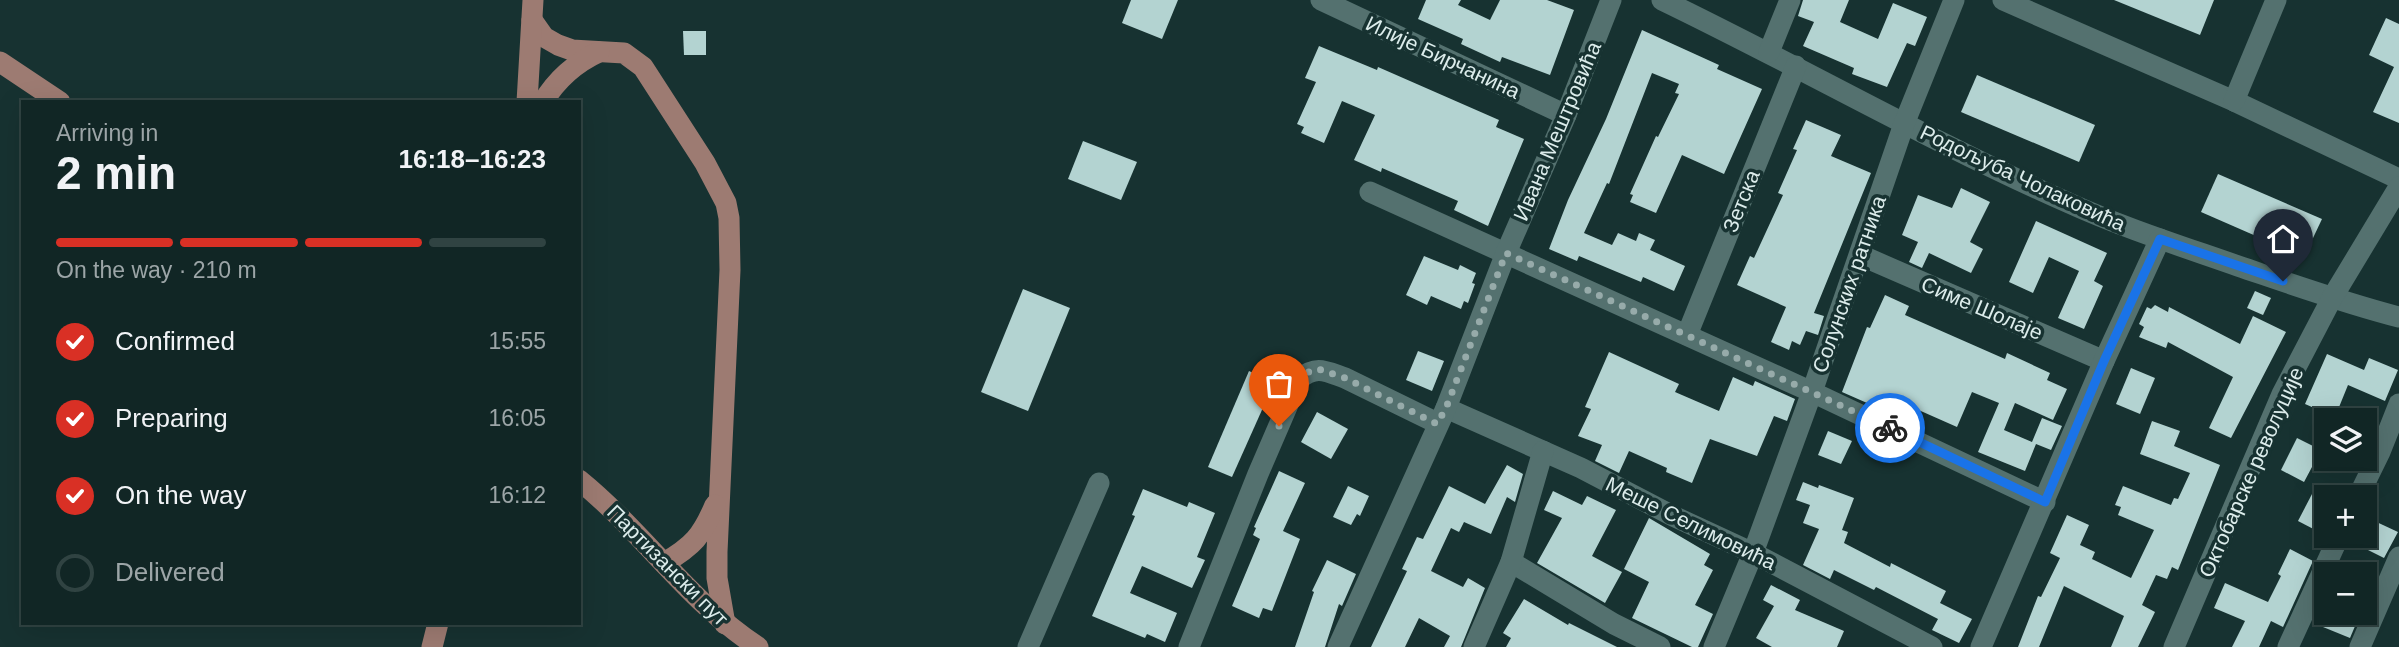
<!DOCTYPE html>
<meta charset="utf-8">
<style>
:root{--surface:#112625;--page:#1a2e2d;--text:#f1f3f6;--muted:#9ca5a7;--line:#304342;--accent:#d93025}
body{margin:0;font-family:Helvetica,sans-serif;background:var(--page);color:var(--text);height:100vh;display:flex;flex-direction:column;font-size:26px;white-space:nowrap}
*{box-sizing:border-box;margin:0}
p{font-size:23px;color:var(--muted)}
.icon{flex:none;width:38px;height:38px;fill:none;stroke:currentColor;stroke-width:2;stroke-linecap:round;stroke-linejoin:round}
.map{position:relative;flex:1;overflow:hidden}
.panel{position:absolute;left:21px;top:100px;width:560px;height:525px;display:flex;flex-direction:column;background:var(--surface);border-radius:0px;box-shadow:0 7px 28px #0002,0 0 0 2px var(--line)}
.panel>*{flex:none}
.fabs{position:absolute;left:2314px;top:408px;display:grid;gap:14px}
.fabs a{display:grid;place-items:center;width:63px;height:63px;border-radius:0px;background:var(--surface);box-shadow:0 7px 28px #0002,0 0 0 2px var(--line);font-size:35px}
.pin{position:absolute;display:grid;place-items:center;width:60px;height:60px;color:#fff;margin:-72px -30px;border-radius:50% 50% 50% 0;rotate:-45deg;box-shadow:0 0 7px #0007}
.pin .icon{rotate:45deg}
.courier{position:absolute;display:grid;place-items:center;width:70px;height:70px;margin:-35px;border:5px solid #1a73e8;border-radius:50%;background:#fff;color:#222;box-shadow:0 2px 9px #0007}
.summary em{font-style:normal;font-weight:800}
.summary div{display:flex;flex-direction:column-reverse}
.summary{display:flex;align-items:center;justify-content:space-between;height:119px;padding:0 35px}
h1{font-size:46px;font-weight:800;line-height:52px}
.bar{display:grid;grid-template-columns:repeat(4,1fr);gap:10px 7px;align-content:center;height:84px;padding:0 35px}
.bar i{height:9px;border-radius:5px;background:var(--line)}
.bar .selected{background:var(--accent)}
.bar p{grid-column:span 4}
ol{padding:0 35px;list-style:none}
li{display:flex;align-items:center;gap:21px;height:77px}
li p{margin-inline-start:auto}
li .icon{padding:7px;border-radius:50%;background:var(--accent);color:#fff;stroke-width:4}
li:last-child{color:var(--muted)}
li i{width:38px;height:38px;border:4px solid var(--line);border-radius:50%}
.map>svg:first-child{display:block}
.building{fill:#b3d3d1}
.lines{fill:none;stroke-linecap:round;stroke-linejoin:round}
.minor{stroke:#54716f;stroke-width:21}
.major{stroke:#9d7b72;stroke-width:21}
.done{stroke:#97abaa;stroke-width:7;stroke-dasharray:0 12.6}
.route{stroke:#1a73e8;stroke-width:9}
.labels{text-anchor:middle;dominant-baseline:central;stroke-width:7;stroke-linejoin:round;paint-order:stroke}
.street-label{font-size:21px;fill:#dceceb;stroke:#173231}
</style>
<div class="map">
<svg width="2399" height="647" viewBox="0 0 2399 647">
<rect width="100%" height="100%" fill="#173231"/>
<!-- building -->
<g class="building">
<polygon points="1131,0 1178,0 1162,39 1122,23"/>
<polygon points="1426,0 1461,0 1458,5 1490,20 1500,0 1547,0 1574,10 1550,75 1502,57 1500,62 1461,44 1463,39 1418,19"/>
<polygon points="1803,0 1849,0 1840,22 1878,39 1893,3 1927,17 1915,46 1907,43 1887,87 1852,74 1854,68 1803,46 1814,22 1798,16"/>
<polygon points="2114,0 2214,0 2200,35"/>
<polygon points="2386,18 2399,24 2399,123 2373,112 2394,67 2369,55"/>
<polygon points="1642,30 1719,65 1717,69 1762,89 1724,174 1682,155 1656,213 1630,202 1633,195 1630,194 1656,136 1658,137 1679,94 1675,93 1679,84 1652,73 1609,184 1607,183 1584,233 1612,245 1618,233 1636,241 1639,233 1655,240 1650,250 1685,266 1674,291 1643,277 1641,282 1579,256 1577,261 1549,249 1568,200 1606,119"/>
<polygon points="683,31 706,31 706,55 684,55"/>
<polygon points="1319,46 1377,70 1378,67 1499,120 1496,127 1524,139 1488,226 1454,210 1458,201 1382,168 1381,172 1354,160 1375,115 1342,101 1324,143 1301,133 1304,127 1297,124 1316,82 1305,78"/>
<polygon points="1977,75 2095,125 2079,162 1961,112"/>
<polygon points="1806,120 1841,135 1831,156 1871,173 1814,313 1824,316 1818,335 1806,331 1800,345 1792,341 1789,350 1771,342 1786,307 1737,285 1750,256 1754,258 1783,195 1778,193 1797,150 1793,149"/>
<polygon points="1083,141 1137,162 1121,200 1068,179"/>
<polygon points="2218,174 2322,219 2304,257 2201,212"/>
<polygon points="1961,188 1990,202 1970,242 1983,249 1971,273 1929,253 1922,268 1909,262 1918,242 1902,235 1918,195 1952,208"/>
<polygon points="2036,221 2107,253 2094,281 2103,286 2084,329 2058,318 2079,271 2049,257 2033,293 2009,282"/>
<polygon points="1424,256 1458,270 1460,265 1476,273 1472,283 1475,284 1468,303 1464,301 1461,309 1431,296 1427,305 1406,295"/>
<polygon points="1023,289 1070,308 1028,411 981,392"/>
<polygon points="2255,291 2271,298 2263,315 2247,308"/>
<polygon points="1885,295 1909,306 1905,315 2005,359 2007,353 2050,373 2047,380 2067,389 2053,420 2015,403 2004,430 2032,442 2042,418 2062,426 2051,450 2036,444 2025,471 1978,452 1999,403 1972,392 1957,427 1914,408 1908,421 1842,392 1867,327 1870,328"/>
<polygon points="2155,305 2168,312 2169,307 2240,344 2253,316 2286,332 2231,438 2209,428 2233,377 2168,342 2166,348 2139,337 2144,327 2139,324 2147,307 2151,309"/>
<polygon points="1418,351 1444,361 1432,391 1406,380"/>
<polygon points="1609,352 1679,384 1675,392 1719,411 1733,377 1753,386 1755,381 1795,399 1787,421 1774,416 1757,456 1710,439 1692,483 1666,472 1667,468 1629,451 1619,473 1595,461 1602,445 1578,436 1591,409 1585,407"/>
<polygon points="2327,354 2364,370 2369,358 2398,370 2385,401 2348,385 2335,417 2305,404"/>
<polygon points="2131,368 2155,378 2140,414 2116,404"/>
<polygon points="1249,371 1274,383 1232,477 1208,467"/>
<polygon points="1317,412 1348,429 1331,459 1301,442"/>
<polygon points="2152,421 2180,431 2174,446 2220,465 2178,570 2172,567 2167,579 2156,575 2142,605 2155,612 2138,647 2111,647 2124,616 2064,586 2039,647 2018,647 2038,596 2041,597 2060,558 2050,553 2067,515 2089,525 2080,545 2095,552 2092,559 2131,578 2154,530 2118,515 2121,507 2115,505 2123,486 2171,505 2174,498 2178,499 2190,473 2140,454"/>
<polygon points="1828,431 1852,441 1841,464 1818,455"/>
<polygon points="2297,438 2321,450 2304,482 2281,470"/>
<polygon points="1507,465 1523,474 1515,502 1507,497 1491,534 1464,522 1459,532 1451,528 1431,571 1463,587 1468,578 1485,588 1461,647 1444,647 1450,636 1419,618 1405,647 1371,647 1407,571 1402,569 1417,537 1423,539 1449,486 1485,504"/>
<polygon points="1279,471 1305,483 1283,531 1300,539 1272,611 1263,608 1259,618 1232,606 1260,539 1253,535 1256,528 1254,527"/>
<polygon points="1803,482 1818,488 1819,485 1854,498 1842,530 1848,532 1844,543 1890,567 1891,563 1946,591 1940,603 1972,619 1959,643 1932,630 1938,619 1876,587 1874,590 1834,570 1830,579 1803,565 1819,529 1803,523 1810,505 1796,500"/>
<polygon points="1348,486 1369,496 1360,516 1357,514 1351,525 1333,517"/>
<polygon points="1143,489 1187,507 1189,502 1215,513 1197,557 1205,560 1192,588 1142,566 1130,593 1177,613 1165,642 1147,634 1145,638 1092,616 1135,516 1132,515"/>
<polygon points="1553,491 1582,505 1587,496 1616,510 1592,556 1622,572 1605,603 1537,563 1562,518 1544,510"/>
<polygon points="2312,494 2326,500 2325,535 2298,521"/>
<polygon points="1649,518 1710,554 1704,565 1713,570 1695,605 1713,614 1698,647 1692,647 1632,618 1649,582 1624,569"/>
<polygon points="2368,518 2398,532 2384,558 2356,544 2360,536 2364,536 2364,527"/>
<polygon points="2290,549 2313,561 2283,627 2271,621 2259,647 2232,647 2245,621 2214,608 2225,583 2268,602 2281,576 2278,574"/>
<polygon points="1327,560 1356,574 1342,606 1339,604 1325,647 1295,647 1314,592 1312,591"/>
<polygon points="1771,585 1800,600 1795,610 1844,631 1837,647 1772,647 1756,638 1774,606 1763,600"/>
<polygon points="1524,599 1568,625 1569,623 1617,647 1506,647 1511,638 1503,633"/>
<polygon points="2329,612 2361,612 2350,638 2323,627"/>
</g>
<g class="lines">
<!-- minor -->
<g class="minor">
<polyline points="1321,0 1566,115"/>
<path d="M1662,0C1799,66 1931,142 2069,203C2124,228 2181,246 2238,266C2291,284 2344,303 2399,317"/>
<polyline points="2003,0 2234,101 2399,179"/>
<polyline points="1769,52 1790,0"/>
<polyline points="2234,101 2276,0"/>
<polyline points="1370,192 1812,392 2045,502"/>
<polyline points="1860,255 2104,361"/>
<polyline points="1687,335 1796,66"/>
<polyline points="1446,408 1581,468 1673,516 1753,553 1932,647"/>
<polyline points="2358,497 2380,452 2399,404"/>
<polyline points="1511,562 1614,624 1660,647"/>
<polyline points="1028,647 1099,483"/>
<path d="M1189,647L1258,474L1299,379C1317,365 1325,371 1345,378L1437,423"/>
<polyline points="1338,647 1446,408 1506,253 1566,115 1611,0"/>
<polyline points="1474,647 1511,562 1543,451"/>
<polyline points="1714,647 1753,553 1812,392 1904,124 1954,0"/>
<polyline points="1981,647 2104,361 2160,239"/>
<polyline points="2174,647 2282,394 2332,298 2399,187"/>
<polyline points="2288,647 2339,536"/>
<polyline points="2360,647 2399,557"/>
</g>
<!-- major -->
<g class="major">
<polyline points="532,20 544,37 558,45 572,50 624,53 643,67 705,163 726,203 729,218 730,270 717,552 717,578 725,624"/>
<polyline points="0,62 60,102"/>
<polyline points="527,102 533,0"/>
<path d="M543,102C557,79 575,63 599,52"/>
<path d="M579,480C643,532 689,602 758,647"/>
<path d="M664,563C693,546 702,536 715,505"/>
<polyline points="432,647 438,623"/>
</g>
</g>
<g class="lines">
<!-- done -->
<polyline class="done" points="1279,426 1299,379 1310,371 1318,369 1345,378 1437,424 1446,408 1506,253 1890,428"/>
<!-- route -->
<polyline class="route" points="1890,428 2045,502 2104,361 2160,239 2283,281"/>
</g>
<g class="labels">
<!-- street labels -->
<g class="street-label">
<text transform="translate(1443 57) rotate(25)">Илије Бирчанина</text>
<text transform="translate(1557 131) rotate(-67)">Ивана Мештровића</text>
<text transform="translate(2023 178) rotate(25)">Родољуба Чолаковића</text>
<text transform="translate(1741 201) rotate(-68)">Зетска</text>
<text transform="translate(1849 284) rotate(-71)">Солунских ратника</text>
<text transform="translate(1982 308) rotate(23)">Симе Шолаје</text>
<text transform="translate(2251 472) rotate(-66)">Октобарске револуције</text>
<text transform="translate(1691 523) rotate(26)">Меше Селимовића</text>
<text transform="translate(668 565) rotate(45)">Партизански пут</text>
</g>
</g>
</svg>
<div class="fabs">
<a><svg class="icon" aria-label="layers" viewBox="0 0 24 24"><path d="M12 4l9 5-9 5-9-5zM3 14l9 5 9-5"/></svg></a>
<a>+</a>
<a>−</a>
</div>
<div class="pin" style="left:1279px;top:426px;background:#ea580c"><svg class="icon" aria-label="bag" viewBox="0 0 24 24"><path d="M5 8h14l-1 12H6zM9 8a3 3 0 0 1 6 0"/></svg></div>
<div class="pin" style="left:2283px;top:281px;background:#1f2937"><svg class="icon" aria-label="home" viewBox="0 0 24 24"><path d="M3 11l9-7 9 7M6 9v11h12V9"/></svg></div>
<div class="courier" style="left:1890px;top:428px"><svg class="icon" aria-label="bike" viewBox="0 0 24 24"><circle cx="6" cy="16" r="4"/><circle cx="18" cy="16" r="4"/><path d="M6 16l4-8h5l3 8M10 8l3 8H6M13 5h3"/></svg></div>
<section class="panel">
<div class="summary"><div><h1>2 min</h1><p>Arriving in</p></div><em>16:18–16:23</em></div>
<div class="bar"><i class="selected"></i><i class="selected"></i><i class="selected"></i><i></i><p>On the way · 210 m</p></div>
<ol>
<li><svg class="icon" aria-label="check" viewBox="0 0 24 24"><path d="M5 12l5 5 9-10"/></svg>Confirmed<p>15:55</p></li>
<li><svg class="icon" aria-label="check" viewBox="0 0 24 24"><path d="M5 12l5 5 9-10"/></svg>Preparing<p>16:05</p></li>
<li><svg class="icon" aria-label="check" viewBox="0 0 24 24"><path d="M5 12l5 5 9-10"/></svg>On the way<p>16:12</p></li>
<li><i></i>Delivered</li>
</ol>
</section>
</div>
